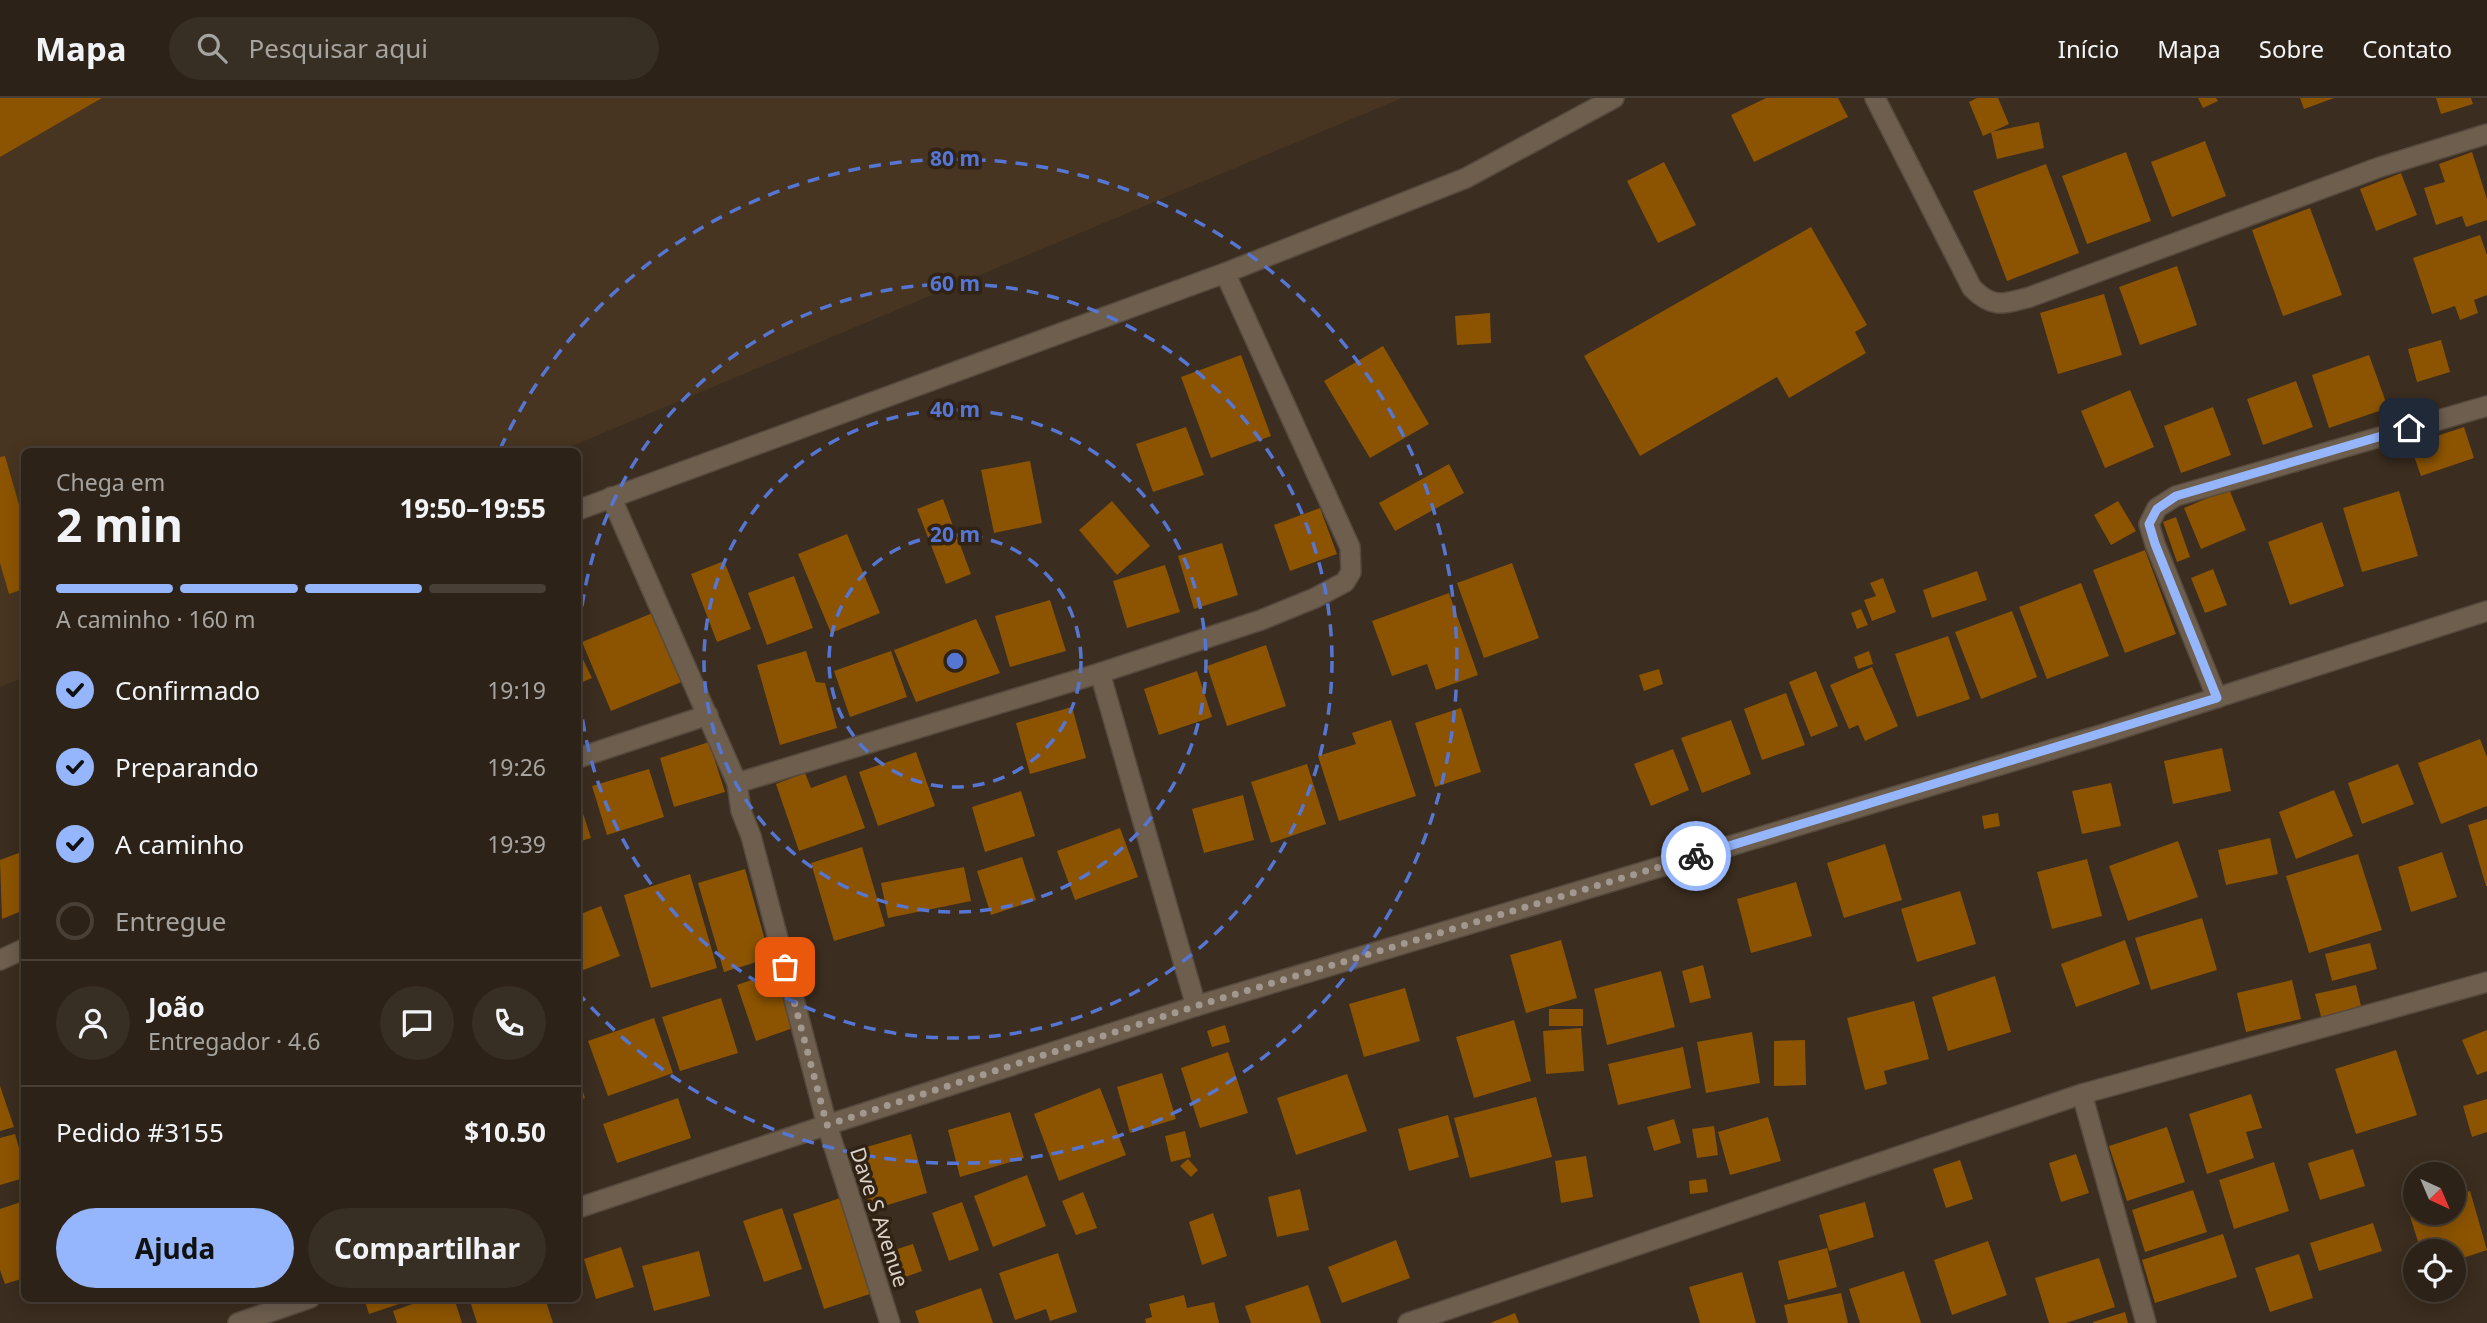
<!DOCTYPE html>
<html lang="pt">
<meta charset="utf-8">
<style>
:root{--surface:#2c2217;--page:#382f24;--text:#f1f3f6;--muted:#a6a4a1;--line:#483f36;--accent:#95b6fd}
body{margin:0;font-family:"Noto Sans",sans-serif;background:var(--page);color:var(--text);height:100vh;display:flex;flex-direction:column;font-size:26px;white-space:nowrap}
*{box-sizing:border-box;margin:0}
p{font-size:23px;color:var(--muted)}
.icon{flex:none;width:38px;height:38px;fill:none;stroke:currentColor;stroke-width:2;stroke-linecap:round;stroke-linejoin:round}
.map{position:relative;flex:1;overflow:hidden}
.drawer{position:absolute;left:21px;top:350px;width:560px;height:854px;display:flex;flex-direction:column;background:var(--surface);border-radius:10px;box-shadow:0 4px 18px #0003,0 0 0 2px var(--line)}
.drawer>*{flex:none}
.needle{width:46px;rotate:136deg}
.controls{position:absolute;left:2403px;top:1064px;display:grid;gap:14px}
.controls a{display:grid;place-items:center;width:63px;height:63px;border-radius:50%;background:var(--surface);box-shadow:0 4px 18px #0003,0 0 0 2px var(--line);font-size:35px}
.pin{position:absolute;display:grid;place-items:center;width:60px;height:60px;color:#fff;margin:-30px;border-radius:14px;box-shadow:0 4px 10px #0006}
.courier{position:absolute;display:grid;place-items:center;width:70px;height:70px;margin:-35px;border:5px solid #95b6fd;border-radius:50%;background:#fff;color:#222;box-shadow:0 2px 9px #0007}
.head em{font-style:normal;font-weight:700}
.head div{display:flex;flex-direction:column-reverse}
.head{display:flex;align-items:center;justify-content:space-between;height:119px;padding:0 35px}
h1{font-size:46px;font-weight:700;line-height:52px}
.bar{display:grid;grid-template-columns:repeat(4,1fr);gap:10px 7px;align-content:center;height:84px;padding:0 35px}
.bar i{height:9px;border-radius:5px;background:var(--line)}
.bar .active{background:var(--accent)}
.bar p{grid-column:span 4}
.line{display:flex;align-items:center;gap:18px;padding:0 35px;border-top:2px solid var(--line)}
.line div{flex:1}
.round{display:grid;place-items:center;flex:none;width:74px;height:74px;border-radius:37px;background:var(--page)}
ol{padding:0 35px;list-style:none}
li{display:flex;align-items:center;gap:21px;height:77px}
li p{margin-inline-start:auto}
li .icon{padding:7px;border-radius:50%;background:var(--accent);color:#111;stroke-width:4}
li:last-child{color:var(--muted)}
li i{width:38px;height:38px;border:4px solid var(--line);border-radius:50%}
.action{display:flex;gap:14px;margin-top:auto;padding:14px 35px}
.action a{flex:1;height:80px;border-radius:42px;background:var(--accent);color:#111;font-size:28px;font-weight:700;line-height:80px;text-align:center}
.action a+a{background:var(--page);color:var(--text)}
header{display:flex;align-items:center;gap:42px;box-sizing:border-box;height:98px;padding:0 35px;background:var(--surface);border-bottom:2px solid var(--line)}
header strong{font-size:33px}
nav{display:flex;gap:38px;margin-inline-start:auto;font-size:24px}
.search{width:490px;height:63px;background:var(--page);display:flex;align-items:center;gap:18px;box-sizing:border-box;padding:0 24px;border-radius:38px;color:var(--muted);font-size:26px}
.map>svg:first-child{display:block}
.built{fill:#473521}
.building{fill:#8c5400}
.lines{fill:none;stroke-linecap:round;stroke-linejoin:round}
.minor-casing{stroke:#564a3e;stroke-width:22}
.minor{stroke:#6d5e4e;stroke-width:19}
.done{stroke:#a3988e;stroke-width:7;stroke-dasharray:0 12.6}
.route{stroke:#95b6fd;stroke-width:9}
.ring{fill:none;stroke:#5676d4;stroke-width:3.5;stroke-dasharray:12 9}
.labels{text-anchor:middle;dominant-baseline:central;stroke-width:7;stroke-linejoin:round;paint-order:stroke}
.street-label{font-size:21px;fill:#dbd2c9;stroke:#302315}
.centre{fill:#5676d4;stroke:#302315;stroke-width:3.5}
.ring-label{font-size:21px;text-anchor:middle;font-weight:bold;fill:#5676d4;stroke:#302315;stroke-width:7;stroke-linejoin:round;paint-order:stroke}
</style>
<header>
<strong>Mapa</strong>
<div class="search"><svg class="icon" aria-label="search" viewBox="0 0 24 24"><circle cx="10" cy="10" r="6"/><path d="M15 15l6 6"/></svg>Pesquisar aqui</div>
<nav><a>Início</a><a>Mapa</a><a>Sobre</a><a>Contato</a></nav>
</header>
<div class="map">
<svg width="2487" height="1225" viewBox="0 0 2487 1225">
<rect width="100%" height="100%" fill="#3b2d1f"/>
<!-- built -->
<polygon class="built" points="0,0 1402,0 560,353 24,354 24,579 0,589"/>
<!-- building -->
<g class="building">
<polygon points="0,0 102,0 0,59"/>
<polygon points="1766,0 1838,0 1848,19 1754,64 1731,17"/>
<polygon points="1977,0 1998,0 2009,26 1983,38 1969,4"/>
<polygon points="2198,0 2216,0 2218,3 2203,10"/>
<polygon points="2300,0 2334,0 2304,11"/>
<polygon points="2436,0 2471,0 2473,6 2441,16"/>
<polygon points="2039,24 2044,50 1997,61 1991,34"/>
<polygon points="2205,43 2226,98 2172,119 2151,64"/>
<polygon points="2126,54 2151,123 2087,146 2062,78"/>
<polygon points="2472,54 2487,101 2487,122 2466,129 2462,118 2436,127 2424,90 2445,84 2439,66"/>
<polygon points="1664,64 1696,127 1658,145 1627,83"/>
<polygon points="2046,66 2079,155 2007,183 1973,93"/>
<polygon points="2401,75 2417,117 2376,133 2360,91"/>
<polygon points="2310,110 2342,197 2283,218 2252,132"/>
<polygon points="1811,129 1867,227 1855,234 1866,255 1789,300 1777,279 1640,358 1584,258"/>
<polygon points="2480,137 2487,157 2487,197 2474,202 2478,215 2460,222 2455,208 2432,216 2413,160"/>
<polygon points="2177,168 2197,227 2140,247 2119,189"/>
<polygon points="2104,196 2122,257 2058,276 2040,215"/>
<polygon points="1490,215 1491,245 1457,247 1455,218"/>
<polygon points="2441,242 2450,274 2417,284 2408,251"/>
<polygon points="1383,248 1429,326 1370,360 1324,283"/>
<polygon points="1241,257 1271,338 1211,360 1181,279"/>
<polygon points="2369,257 2388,310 2329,330 2312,277"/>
<polygon points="2296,283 2313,329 2263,347 2247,301"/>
<polygon points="2130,292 2154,349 2105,370 2081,313"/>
<polygon points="2213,309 2231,357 2181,375 2164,328"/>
<polygon points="1186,329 1204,377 1153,394 1136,346"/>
<polygon points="2464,329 2474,360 2421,378 2410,347"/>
<polygon points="5,358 24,424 24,491 9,496 0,465 0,359"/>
<polygon points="1030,363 1042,425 994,435 981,372"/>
<polygon points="1449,366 1464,395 1395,433 1379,405"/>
<polygon points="2229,391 2246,432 2201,451 2184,410"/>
<polygon points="2399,393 2418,458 2362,474 2343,410"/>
<polygon points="943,401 971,476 946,486 917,411"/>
<polygon points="1112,403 1150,448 1117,477 1079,432"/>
<polygon points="2118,403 2136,433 2111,447 2094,417"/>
<polygon points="1320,410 1337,456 1290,473 1274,427"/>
<polygon points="2176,419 2190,459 2177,464 2163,424"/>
<polygon points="2322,424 2344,488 2290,507 2268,444"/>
<polygon points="847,436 880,515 831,535 798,456"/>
<polygon points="1222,445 1238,497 1194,511 1178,458"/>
<polygon points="2145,452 2176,536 2125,555 2093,472"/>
<polygon points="724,463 751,531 717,544 691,476"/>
<polygon points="1512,465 1539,540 1484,560 1457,485"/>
<polygon points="1165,467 1180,514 1127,530 1113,483"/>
<polygon points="2213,471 2227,507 2205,515 2191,480"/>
<polygon points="1977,473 1987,502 1932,520 1923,492"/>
<polygon points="794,478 813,530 767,547 748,495"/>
<polygon points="1883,480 1896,514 1872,523 1864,502 1876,498 1870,485"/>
<polygon points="2081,485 2109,558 2047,581 2019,509"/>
<polygon points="1449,495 1478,577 1436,592 1427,566 1392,578 1372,523"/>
<polygon points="1050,502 1066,553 1010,569 995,518"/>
<polygon points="1861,511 1868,527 1857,531 1851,515"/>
<polygon points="2012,513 2037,579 1981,601 1955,534"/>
<polygon points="655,514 684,583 611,613 582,544"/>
<polygon points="976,521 1000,575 916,604 894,552"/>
<polygon points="1948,538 1970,601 1917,619 1895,556"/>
<polygon points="1266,547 1286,608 1227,628 1207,568"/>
<polygon points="578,551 592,580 578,586"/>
<polygon points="806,553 816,584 825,585 837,630 780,647 757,567"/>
<polygon points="891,553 907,599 850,619 834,573"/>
<polygon points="1869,553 1873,566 1858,571 1854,559"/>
<polygon points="1872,569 1898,628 1865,643 1858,627 1849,631 1830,587"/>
<polygon points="1659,571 1663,586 1644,593 1639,577"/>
<polygon points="1197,573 1212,619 1159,637 1144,591"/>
<polygon points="1816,573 1838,628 1811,639 1789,584"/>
<polygon points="1786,595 1805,647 1762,662 1744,611"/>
<polygon points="1072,609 1086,660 1030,676 1016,625"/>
<polygon points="1461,610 1481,674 1435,689 1415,625"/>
<polygon points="1391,622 1416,698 1339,723 1318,658 1356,646 1352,635"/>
<polygon points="1731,622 1751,676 1702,695 1681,640"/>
<polygon points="2480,641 2487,659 2487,708 2441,726 2418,665"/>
<polygon points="709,644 725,694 674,709 660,660"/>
<polygon points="2222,650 2231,693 2173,706 2164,663"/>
<polygon points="1673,651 1689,692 1651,708 1634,666"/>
<polygon points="916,654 935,708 878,728 859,674"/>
<polygon points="1307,666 1326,726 1271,745 1251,684"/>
<polygon points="2398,666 2414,706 2362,726 2348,685"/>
<polygon points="649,671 664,719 607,737 592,688"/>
<polygon points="805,675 811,690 846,677 865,730 799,753 776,686"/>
<polygon points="2111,685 2121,728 2082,736 2072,693"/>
<polygon points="2334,692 2353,738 2296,761 2279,714"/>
<polygon points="1021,693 1035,738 985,754 972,709"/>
<polygon points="1243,697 1254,742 1204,755 1192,711"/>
<polygon points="578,700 591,740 578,744"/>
<polygon points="1998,715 2000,728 1984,731 1982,718"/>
<polygon points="2487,721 2487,788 2486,788 2468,727"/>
<polygon points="1120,730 1138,779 1075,802 1057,753"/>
<polygon points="2270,740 2278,776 2226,787 2218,752"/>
<polygon points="2178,743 2198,799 2128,823 2109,768"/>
<polygon points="1885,746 1902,802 1844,820 1827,765"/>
<polygon points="862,749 885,828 834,843 811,765"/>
<polygon points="24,753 24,812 2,821 0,762"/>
<polygon points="2442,754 2457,799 2411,814 2398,769"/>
<polygon points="2358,756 2382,832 2309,855 2286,778"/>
<polygon points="1022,759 1036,802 991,817 977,773"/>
<polygon points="2087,761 2102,818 2052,831 2037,774"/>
<polygon points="964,769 971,803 888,820 881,785"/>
<polygon points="745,771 770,860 724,874 698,785"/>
<polygon points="690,776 717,870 651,890 624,797"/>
<polygon points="1796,784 1812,838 1751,855 1737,801"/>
<polygon points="1960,793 1976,846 1917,864 1901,811"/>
<polygon points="601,808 620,858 578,874 578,817"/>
<polygon points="2202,820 2217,872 2151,892 2135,840"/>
<polygon points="1561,842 1577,900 1526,915 1510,857"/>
<polygon points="2125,842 2140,886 2076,909 2061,866"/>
<polygon points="2370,845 2377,871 2332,883 2325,856"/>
<polygon points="1703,867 1711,900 1690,905 1682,873"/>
<polygon points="1661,873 1675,929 1607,947 1594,891"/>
<polygon points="775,874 793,930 756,943 737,887"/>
<polygon points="1995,878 2011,934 1948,953 1932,899"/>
<polygon points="2292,882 2301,921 2246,934 2237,895"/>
<polygon points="2356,887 2362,912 2322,922 2315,896"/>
<polygon points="1405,890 1420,943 1364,959 1349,906"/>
<polygon points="721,900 738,955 680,973 662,919"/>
<polygon points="1914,903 1929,961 1884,973 1887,986 1865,992 1847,920"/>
<rect x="1549" y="911" width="34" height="17"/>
<polygon points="654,920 673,975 608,998 588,943"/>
<polygon points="1514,922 1531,983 1474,1000 1456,939"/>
<polygon points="1225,927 1230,944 1212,949 1207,933"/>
<polygon points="1581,930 1584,973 1546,976 1543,933"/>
<polygon points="2487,932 2487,973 2477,977 2462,942"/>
<polygon points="1752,934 1760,985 1706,995 1697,944"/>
<polygon points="1805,942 1806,987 1774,988 1774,943"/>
<polygon points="1683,949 1691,990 1618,1007 1608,966"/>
<polygon points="2396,952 2417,1017 2356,1036 2335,971"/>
<polygon points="1228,954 1248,1015 1200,1030 1181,970"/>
<polygon points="1162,975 1176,1021 1130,1035 1117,989"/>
<polygon points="1347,976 1367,1033 1296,1057 1277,1000"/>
<polygon points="578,979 585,1000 578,1002"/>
<polygon points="0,988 14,1029 0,1033"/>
<polygon points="1100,990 1126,1057 1059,1083 1034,1016"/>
<polygon points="2251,996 2262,1030 2246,1034 2254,1060 2207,1076 2189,1016"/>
<polygon points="1536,999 1552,1059 1470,1080 1454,1020"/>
<polygon points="678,1000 691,1040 617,1065 603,1026"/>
<polygon points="2487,1001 2487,1034 2472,1039 2463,1008"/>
<polygon points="1010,1014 1024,1060 960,1079 948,1032"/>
<polygon points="1448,1017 1459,1059 1409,1073 1398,1031"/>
<polygon points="1768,1019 1781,1063 1730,1077 1718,1034"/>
<polygon points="1674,1021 1681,1045 1654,1053 1647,1029"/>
<polygon points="1714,1028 1718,1057 1697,1060 1692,1031"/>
<polygon points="2167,1029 2185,1084 2127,1103 2109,1048"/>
<polygon points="1185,1033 1191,1059 1171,1064 1165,1038"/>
<polygon points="15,1036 24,1067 24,1080 0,1087 0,1040"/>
<polygon points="911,1036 927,1095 871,1112 853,1053"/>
<polygon points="2353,1051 2365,1088 2320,1102 2308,1065"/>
<polygon points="2076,1056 2089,1095 2061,1104 2049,1065"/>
<polygon points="1586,1058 1593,1099 1561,1105 1555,1063"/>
<polygon points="1188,1061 1198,1072 1191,1079 1180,1068"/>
<polygon points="1960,1062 1973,1101 1946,1110 1933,1071"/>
<polygon points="2274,1064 2289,1113 2234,1131 2219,1082"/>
<polygon points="1027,1077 1046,1128 993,1149 974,1098"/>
<polygon points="1706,1081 1708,1094 1690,1096 1689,1083"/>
<polygon points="1300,1091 1309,1132 1277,1139 1268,1099"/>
<polygon points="2193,1092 2207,1134 2145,1154 2132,1112"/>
<polygon points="2470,1093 2487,1152 2454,1163 2454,1153 2421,1153 2408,1112 2415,1110 2415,1115 2454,1115 2454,1098"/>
<polygon points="1083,1094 1097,1130 1076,1137 1062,1103"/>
<polygon points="843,1099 873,1195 824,1211 793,1116"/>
<polygon points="24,1103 24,1180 5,1186 0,1172 0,1111"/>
<polygon points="962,1104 979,1152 949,1163 932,1115"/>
<polygon points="1865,1104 1874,1139 1829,1153 1819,1117"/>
<polygon points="782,1110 802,1171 764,1184 743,1123"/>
<polygon points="1213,1115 1227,1158 1202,1167 1189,1124"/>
<polygon points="2373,1125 2382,1153 2319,1173 2310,1145"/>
<polygon points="2223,1136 2237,1179 2155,1205 2142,1162"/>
<polygon points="1396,1142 1410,1180 1342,1205 1328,1169"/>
<polygon points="1988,1143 2007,1197 1952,1217 1934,1162"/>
<polygon points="913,1146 922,1173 897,1182 888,1154"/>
<polygon points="621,1149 634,1189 596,1201 584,1161"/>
<polygon points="1827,1150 1837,1189 1788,1202 1778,1163"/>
<polygon points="699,1153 710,1198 654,1213 642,1168"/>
<polygon points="1058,1155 1077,1214 1050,1223 1046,1211 1015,1222 999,1175"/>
<polygon points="2299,1156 2313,1200 2270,1214 2255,1170"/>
<polygon points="2099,1160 2115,1209 2066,1225 2049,1225 2035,1180"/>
<polygon points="1904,1173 1921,1225 1860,1225 1849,1191"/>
<polygon points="1742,1174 1756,1225 1700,1225 1689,1189"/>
<polygon points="1308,1187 1321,1225 1251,1225 1245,1208"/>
<polygon points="981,1190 993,1225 919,1225 915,1213"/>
<polygon points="1841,1195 1848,1225 1788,1225 1784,1207"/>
<polygon points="1184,1197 1187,1210 1214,1204 1219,1225 1146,1225 1145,1221 1152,1219 1149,1206"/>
<polygon points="364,1200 404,1200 405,1204 369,1216"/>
<polygon points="429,1200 454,1200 462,1225 397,1225 393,1213"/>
<polygon points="469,1200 545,1200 553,1225 477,1225"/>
<polygon points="2125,1214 2128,1225 2093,1225 2093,1224"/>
<polygon points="1515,1215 1519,1225 1490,1225"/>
</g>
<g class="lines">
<defs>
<g id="minor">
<path d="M1875,0L1972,190C1993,211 2003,206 2030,199L2380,69L2487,36"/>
<polyline points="611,399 737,685 741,713 751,738 827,1027 890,1225"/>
<polyline points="578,412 1225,175 1466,80 1614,0"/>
<polyline points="1100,575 1196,908"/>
<polyline points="2217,600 2155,446 2149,426 2157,410 2176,398 2487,308"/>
<polyline points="578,660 708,617"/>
<polyline points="737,685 1100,575 1261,522 1315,500 1345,484 1351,474 1350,449 1225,175"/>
<polyline points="0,862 24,851"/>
<polyline points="2082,996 2146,1225"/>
<polyline points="578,1110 827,1027 1196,908 2107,635 2487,513"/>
<polyline points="238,1225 310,1200"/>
<polyline points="1408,1225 2082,996 2487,884"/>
</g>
</defs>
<!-- minor casing -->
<use href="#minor" class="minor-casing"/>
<!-- minor -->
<use href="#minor" class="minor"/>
</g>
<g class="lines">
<!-- done -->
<polyline class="done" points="785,869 827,1027 1196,908 1696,758"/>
<!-- route -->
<polyline class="route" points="1696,758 2217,600 2155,446 2149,426 2157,411 2176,398 2409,330"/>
</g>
<!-- distance rings -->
<g class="ring">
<circle cx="955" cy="563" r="126"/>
<circle cx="955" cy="563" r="251"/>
<circle cx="955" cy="563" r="377"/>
<path d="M500 351A502 502 0 1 1 579 896"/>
</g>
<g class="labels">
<!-- street labels -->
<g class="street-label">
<text transform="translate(880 1119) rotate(72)">Dave S Avenue</text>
</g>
</g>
<circle cx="955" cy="563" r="10" class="centre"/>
<g class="ring-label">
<text x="955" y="68">80 m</text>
<text x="955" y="193">60 m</text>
<text x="955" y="319">40 m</text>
<text x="955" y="444">20 m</text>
</g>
</svg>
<div class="controls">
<a><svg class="needle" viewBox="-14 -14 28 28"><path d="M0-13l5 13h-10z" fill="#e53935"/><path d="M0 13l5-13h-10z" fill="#a6a4a1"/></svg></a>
<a><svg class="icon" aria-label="locate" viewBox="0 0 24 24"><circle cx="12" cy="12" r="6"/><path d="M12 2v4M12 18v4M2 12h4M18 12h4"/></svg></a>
</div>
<div class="pin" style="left:785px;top:869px;background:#ea580c"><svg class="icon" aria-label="bag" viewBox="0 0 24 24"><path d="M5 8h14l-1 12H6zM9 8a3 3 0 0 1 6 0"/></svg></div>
<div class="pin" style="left:2409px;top:330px;background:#1f2937"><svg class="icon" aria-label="home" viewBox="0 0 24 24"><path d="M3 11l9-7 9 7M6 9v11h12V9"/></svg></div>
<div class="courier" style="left:1696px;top:758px"><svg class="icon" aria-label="bike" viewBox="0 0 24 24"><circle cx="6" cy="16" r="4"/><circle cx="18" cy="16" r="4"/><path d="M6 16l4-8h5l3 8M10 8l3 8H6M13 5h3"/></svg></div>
<section class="drawer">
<div class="head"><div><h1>2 min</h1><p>Chega em</p></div><em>19:50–19:55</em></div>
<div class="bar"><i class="active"></i><i class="active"></i><i class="active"></i><i></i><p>A caminho · 160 m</p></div>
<ol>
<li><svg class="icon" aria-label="check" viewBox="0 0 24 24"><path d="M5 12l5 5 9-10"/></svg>Confirmado<p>19:19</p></li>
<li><svg class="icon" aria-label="check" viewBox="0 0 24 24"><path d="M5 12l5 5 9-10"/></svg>Preparando<p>19:26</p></li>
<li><svg class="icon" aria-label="check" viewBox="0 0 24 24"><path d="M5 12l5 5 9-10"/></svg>A caminho<p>19:39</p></li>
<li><i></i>Entregue</li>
</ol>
<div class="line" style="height:126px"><a class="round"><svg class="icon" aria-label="person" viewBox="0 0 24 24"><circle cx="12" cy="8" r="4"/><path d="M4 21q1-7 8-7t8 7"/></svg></a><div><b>João</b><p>Entregador · 4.6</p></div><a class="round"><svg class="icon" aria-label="chat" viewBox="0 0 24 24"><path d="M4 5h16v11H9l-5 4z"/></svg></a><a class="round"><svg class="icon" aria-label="phone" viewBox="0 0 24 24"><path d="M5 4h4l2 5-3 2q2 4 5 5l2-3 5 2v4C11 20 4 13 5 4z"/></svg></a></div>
<div class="line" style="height:91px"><div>Pedido #3155</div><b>$10.50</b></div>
<div class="action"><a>Ajuda</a><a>Compartilhar</a></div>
</section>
</div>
